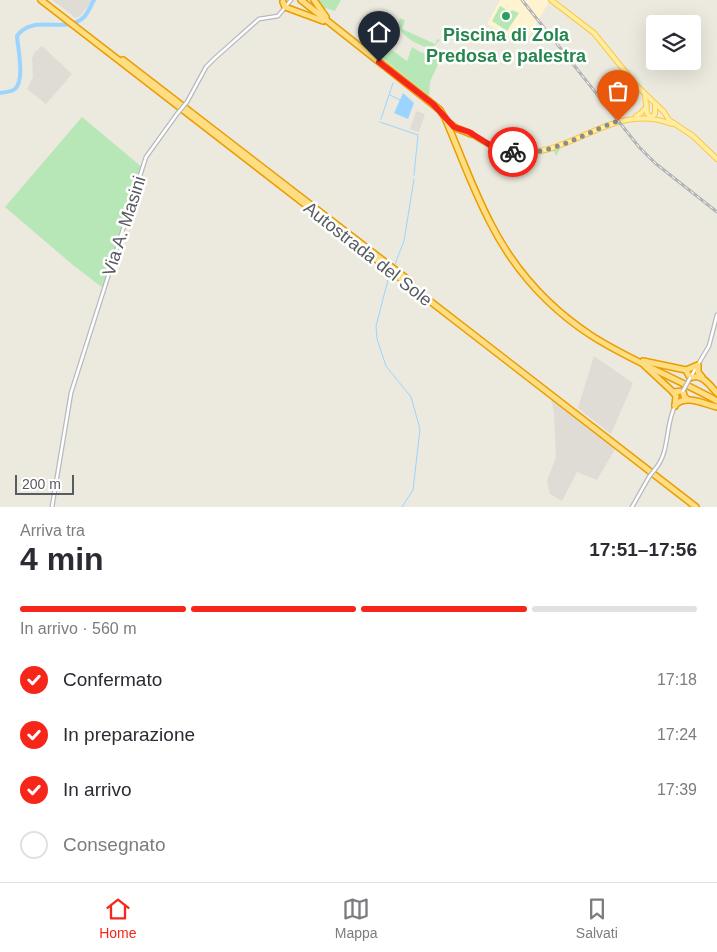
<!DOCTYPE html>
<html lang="it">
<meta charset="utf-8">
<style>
:root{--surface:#fff;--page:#f7f7f7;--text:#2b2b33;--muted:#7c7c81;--line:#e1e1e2;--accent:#f6271a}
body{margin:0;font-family:Helvetica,sans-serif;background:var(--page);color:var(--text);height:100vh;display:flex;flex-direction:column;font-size:19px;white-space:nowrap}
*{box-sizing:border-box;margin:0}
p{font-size:16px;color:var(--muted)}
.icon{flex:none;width:28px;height:28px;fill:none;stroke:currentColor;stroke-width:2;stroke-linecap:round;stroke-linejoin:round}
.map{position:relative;height:507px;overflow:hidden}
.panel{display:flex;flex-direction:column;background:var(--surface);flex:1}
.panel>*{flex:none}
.buttons{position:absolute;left:646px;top:15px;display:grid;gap:10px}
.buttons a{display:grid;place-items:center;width:55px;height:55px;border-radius:5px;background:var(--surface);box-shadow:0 5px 20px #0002;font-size:25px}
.scale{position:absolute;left:15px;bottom:12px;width:59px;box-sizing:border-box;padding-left:5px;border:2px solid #575c61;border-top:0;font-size:14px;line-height:18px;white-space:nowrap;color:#575c61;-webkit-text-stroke:4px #fff;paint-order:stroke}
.pin{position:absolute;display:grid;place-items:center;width:42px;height:42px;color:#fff;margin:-51px -21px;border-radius:50% 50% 50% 0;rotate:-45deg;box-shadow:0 0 5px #0007}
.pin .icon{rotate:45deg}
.courier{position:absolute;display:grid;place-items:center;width:50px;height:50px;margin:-25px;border:4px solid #f6271a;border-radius:50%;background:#fff;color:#222;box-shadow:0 1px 6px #0007}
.headline em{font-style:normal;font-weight:800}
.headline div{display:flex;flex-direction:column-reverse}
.headline{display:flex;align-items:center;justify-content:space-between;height:85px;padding:0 20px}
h1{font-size:32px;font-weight:800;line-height:38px}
.bar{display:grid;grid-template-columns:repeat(4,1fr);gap:8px 5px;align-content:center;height:60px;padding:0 20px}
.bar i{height:6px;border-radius:4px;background:var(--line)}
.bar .current{background:var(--accent)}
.bar p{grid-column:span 4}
ol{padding:0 20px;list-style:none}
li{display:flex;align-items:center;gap:15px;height:55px}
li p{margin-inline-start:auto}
li .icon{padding:5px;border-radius:50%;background:var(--accent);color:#fff;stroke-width:4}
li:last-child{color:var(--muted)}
li i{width:28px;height:28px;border:2px solid var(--line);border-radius:50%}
.dock{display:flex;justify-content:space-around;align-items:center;height:70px;border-top:1px solid var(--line);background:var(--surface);font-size:14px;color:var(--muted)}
.dock a{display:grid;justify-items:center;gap:2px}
.dock .current{color:var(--accent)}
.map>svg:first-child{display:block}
.commercial{fill:#fff3d0}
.industrial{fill:#dfdcd6}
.green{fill:#b8e7b7}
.water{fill:#9bd5ff}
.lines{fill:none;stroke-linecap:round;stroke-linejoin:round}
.stream{stroke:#9bd5ff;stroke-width:1}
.river{stroke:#9bd5ff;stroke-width:4}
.minor-casing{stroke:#b6babf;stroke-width:5}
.major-casing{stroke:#fcc747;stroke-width:6}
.highway-casing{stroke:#ea9d00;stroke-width:8}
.minor{stroke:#fff;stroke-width:2.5}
.major{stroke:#ffeea0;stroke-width:4}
.highway{stroke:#ffdd82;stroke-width:5}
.rail-casing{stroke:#b2b3b4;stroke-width:3}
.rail{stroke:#fff;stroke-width:1;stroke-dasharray:4;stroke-linecap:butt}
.minor-bridge-casing{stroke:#b6babf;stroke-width:5;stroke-linecap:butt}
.minor-bridge{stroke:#fff;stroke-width:2.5}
.done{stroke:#8b8d8d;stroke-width:5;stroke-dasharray:0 9}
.route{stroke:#f6271a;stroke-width:6}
.leisure-dot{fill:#2e9e5b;stroke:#fff;stroke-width:2}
.labels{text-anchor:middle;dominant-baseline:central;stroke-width:5;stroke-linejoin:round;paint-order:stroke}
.leisure-label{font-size:18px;font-weight:bold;fill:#27864d;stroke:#fff}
.street-label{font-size:18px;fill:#575c61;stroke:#fff}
</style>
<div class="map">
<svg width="717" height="507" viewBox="0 0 717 507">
<rect width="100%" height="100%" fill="#ece9de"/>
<!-- commercial -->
<polygon class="commercial" points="500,0 550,0 524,45 487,24"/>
<!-- industrial -->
<g class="industrial">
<polygon points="52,0 93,0 80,16 74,18 71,14"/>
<polygon points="42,46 72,74 46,104 27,89 33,77 32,59 34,53"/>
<polygon points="416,111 425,114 419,132 410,129"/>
<polygon points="594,356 633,383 611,434 578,408"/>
<polygon points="551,399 615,449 597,480 577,472 562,501 550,494 547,481 556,457 554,413"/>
</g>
<!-- green -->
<g class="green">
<polygon points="317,0 341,0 335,11 321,7"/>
<polygon points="500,6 510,12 512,10 519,13 507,31 492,21"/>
<path d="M400,18L405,20L402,29L435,44L438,39L440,40L432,48C420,47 404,38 398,26Z"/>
<polygon points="383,44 407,61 412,47 420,52 427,54 435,53 440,56 442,55 430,82 429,96 380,56"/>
<polygon points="82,117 143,168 103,288 73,265 5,207"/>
<path d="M469,135C499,156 523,160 557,148L560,149L556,156L554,151C519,162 497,155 467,136Z"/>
</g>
<!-- water -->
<polygon class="water" points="403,93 414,103 408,119 394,113"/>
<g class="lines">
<!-- stream -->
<g class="stream">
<polyline points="390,95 400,100"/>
<polyline points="381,119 393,83"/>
<polyline points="380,122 418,135 414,175"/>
<polyline points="395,264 404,241 414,179"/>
<polyline points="389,276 376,326 377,339 386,366 411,397 420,429 413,490 402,507"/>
</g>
<!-- river -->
<path class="river" d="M0,93C5,92 11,92 15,89C25,80 18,49 17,36C33,13 66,35 84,17C88,13 91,5 94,0"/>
<defs>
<g id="minor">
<polyline points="187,102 206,67 215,58 259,19 278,16 291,0"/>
<polyline points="690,378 709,346 717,315"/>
<path d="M656,468C670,451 665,425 675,406"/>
<polyline points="52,507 71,393 146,157 177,114"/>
<polyline points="632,507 649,477"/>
</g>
<g id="major">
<polyline points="551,0 594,33 636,85 664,112 669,120 693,136 717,159"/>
<polyline points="645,95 647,113 651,118"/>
<polyline points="636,116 641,113 647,106"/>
<polyline points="651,118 655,114 655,105"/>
<path d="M471,134C485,143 499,151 517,152C573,157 612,101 672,124"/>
</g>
<g id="highway">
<polyline points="41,0 696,507"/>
<path d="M301,0L440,110L445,118C460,153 473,190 491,224C514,269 549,308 592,336C631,361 676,378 717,401"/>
<polyline points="314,0 326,17"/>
<polyline points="283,2 285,7 323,21"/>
<polyline points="123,60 411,282"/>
<polyline points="449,123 456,128 471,134"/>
<path d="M643,361L686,370L690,378C703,373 709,385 717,393"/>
<polyline points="644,365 673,392 676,396 675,406"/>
<polyline points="686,370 698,365 698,372 702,377"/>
<polyline points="673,392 683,391 684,396 687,399"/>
<path d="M675,405C686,394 704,404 717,407"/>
</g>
</defs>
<!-- minor casing -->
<use href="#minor" class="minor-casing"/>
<!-- major casing -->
<use href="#major" class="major-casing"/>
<!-- highway casing -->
<use href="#highway" class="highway-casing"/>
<!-- minor -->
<use href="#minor" class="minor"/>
<!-- major -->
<use href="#major" class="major"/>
<!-- highway -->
<use href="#highway" class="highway"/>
<defs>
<polyline id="rail" points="522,0 639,147 655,163 717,212"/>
</defs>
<!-- rail casing -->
<use href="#rail" class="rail-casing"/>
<!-- rail -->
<use href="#rail" class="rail"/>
<defs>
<g id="minor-bridge">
<polyline points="177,114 187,102"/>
<polyline points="683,391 690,378"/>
<polyline points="649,477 656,468"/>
</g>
</defs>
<!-- minor-bridge casing -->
<use href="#minor-bridge" class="minor-bridge-casing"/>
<!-- minor-bridge -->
<use href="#minor-bridge" class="minor-bridge"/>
</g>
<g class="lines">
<!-- done -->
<path class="done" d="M513,152C550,157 584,133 618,121"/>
<!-- route -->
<polyline class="route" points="379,62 433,104 454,127 469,132 490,145 513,152"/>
</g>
<!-- markers -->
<circle class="leisure-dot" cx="506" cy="16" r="5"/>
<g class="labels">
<!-- leisure labels -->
<g class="leisure-label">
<text x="506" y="35">Piscina di Zola<tspan x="506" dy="21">Predosa e palestra</tspan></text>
</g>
<!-- street labels -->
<g class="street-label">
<text transform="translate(124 226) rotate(-72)">Via A. Masini</text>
<text transform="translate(368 254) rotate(38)">Autostrada del Sole</text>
</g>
</g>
</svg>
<div class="buttons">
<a><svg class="icon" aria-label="layers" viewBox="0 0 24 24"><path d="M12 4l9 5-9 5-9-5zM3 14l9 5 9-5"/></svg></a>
</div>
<div class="scale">200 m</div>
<div class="pin" style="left:618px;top:121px;background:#ea580c"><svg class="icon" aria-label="bag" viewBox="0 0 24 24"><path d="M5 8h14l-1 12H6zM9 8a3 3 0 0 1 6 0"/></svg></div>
<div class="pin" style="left:379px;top:62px;background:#1f2937"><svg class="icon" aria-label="home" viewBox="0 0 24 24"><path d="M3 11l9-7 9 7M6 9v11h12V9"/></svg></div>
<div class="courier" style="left:513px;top:152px"><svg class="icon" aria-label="bike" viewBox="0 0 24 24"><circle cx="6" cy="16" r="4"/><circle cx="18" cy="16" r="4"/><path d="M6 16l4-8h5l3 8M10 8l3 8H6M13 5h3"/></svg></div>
</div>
<section class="panel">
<div class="headline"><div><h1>4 min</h1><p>Arriva tra</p></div><em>17:51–17:56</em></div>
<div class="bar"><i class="current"></i><i class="current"></i><i class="current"></i><i></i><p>In arrivo · 560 m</p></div>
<ol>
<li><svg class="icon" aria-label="check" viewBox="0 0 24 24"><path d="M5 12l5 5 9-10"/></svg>Confermato<p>17:18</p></li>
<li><svg class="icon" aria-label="check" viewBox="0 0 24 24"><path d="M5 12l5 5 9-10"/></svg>In preparazione<p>17:24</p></li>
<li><svg class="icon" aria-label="check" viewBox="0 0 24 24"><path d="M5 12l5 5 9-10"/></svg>In arrivo<p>17:39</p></li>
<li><i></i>Consegnato</li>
</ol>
</section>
<nav class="dock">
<a class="current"><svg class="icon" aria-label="home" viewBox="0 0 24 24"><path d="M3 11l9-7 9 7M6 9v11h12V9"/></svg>Home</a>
<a><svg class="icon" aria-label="map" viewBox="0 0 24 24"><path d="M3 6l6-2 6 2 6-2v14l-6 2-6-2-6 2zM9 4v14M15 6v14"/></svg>Mappa</a>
<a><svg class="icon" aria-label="saved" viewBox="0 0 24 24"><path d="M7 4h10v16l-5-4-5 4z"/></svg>Salvati</a>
</nav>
